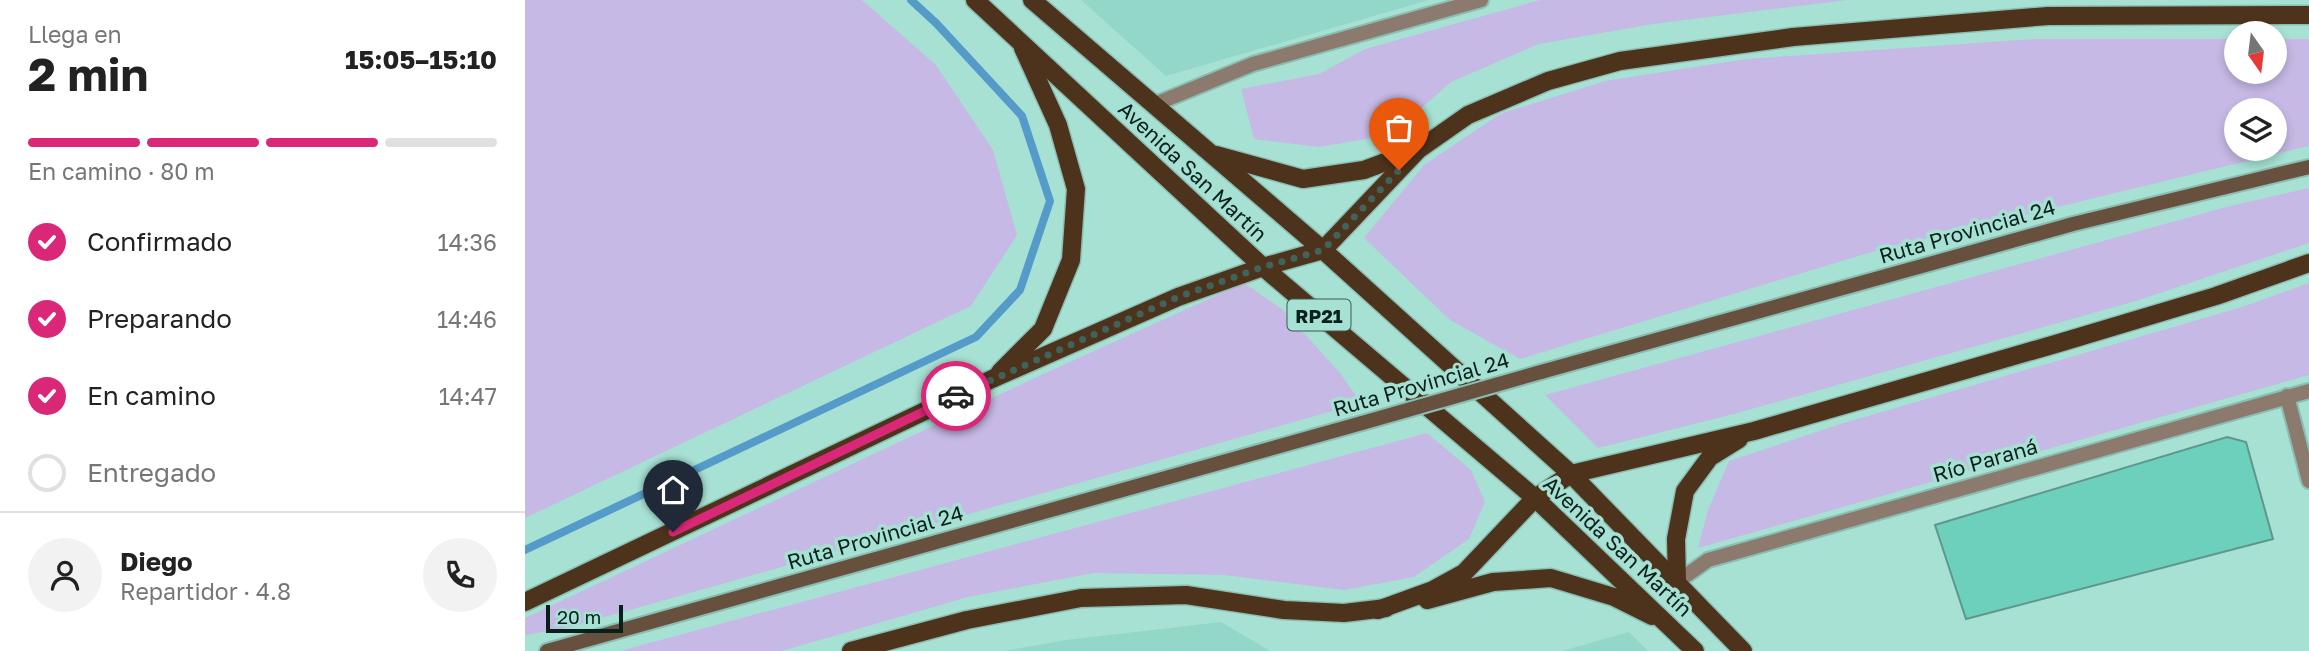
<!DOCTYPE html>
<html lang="es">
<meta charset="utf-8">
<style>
:root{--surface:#fff;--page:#f2f2f2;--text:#222;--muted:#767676;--line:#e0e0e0;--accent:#db2777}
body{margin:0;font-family:"Golos Text",sans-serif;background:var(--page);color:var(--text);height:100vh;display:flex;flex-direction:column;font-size:26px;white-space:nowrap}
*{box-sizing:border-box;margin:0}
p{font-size:23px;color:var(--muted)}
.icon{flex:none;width:38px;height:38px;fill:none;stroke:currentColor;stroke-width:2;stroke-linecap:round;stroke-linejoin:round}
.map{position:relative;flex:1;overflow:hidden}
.sheet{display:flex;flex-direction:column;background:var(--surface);width:525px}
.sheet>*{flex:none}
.needle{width:46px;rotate:166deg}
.tools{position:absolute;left:1699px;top:21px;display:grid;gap:14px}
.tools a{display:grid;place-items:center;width:63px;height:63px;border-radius:50%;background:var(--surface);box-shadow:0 4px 10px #0003;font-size:35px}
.scale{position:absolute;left:21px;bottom:18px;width:77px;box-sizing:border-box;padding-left:7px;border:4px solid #08201b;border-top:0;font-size:19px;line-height:24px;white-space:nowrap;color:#08201b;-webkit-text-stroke:5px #a7e1d4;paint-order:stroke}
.pin{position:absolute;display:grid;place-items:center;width:60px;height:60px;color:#fff;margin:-72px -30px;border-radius:50% 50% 50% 0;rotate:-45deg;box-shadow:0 0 7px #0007}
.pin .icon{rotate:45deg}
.courier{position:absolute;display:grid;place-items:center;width:70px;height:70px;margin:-35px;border:5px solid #db2777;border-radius:50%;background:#fff;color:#222;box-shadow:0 2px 9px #0007}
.headline em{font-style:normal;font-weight:700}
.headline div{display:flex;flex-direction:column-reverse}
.headline{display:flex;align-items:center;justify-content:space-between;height:119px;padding:0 28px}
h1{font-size:46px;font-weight:700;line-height:52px}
.bar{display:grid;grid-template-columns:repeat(4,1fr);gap:10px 7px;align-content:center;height:84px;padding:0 28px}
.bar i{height:9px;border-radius:5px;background:var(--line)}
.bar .selected{background:var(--accent)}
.bar p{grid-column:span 4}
.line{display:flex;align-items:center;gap:18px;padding:0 28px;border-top:2px solid var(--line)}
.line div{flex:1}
.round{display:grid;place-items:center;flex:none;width:74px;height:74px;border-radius:37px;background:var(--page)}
ol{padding:0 28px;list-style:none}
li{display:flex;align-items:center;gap:21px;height:77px}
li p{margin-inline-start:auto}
li .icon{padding:7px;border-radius:50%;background:var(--accent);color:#fff;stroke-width:4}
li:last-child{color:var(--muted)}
li i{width:38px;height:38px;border:4px solid var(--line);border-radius:50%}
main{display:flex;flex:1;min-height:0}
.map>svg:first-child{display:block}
.built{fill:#93d7c8}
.green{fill:#c6b9e5;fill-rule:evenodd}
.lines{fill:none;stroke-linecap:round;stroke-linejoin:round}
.stream{stroke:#559bc9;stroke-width:8}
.building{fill:#6dd0bc;stroke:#5f978b;stroke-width:2}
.lane-casing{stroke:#8abeb3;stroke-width:18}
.street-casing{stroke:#8abeb3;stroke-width:18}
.secondary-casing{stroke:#8abeb3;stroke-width:18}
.primary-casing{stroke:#8abeb3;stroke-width:21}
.lane{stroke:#8b7a6d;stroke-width:14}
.street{stroke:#8b7a6d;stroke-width:14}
.secondary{stroke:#67503d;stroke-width:14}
.primary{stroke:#4d321c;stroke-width:18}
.secondary-bridge-casing{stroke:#8abeb3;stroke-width:18;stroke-linecap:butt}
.secondary-bridge{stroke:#67503d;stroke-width:14}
.done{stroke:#40645c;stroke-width:7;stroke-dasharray:0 12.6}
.route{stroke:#db2777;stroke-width:9}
.labels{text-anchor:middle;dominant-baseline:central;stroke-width:7;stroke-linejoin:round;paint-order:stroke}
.shield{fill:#a7e1d4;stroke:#385a52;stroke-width:2}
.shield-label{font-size:19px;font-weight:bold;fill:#08201b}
.street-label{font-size:21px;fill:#08201b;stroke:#a7e1d4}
</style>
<main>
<section class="sheet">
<div class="headline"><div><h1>2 min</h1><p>Llega en</p></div><em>15:05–15:10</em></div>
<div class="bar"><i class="selected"></i><i class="selected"></i><i class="selected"></i><i></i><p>En camino · 80 m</p></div>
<ol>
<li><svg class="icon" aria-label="check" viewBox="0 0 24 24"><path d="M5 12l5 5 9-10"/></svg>Confirmado<p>14:36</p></li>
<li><svg class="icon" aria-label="check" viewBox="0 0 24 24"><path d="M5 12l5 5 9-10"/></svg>Preparando<p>14:46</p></li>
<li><svg class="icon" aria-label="check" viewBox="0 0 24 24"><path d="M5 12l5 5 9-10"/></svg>En camino<p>14:47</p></li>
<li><i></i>Entregado</li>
</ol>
<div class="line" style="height:126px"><a class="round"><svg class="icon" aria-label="person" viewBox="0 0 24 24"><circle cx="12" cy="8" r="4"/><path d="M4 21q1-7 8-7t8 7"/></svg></a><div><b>Diego</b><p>Repartidor · 4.8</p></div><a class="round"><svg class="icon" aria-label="phone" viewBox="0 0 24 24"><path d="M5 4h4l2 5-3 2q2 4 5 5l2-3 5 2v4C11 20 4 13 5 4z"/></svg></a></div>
</section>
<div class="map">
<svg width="1784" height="651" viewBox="0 0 1784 651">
<rect width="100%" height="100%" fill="#a7e1d4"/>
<!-- built -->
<g class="built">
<polygon points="556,0 904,0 641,76"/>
<polygon points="696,622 745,651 479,651 541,640"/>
<polygon points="1104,632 1123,651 1037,651"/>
</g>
<!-- green -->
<g class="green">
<polygon points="0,0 337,0 411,65 468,150 492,235 446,306 0,518"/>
<polygon points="1015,0 1323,0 1128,24 1014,44 926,82 866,135 794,147 729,139 716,89 794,74 840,49"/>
<path d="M1510,39H1711L1712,72H1750V39H1784V146L1343,253L995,359L925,320L839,238L899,165L975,114L1080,81L1221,59ZM1712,110H1750V149H1712Z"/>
<polygon points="1784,188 1784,243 1611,301 1209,414 1073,448 1020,395 1705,206"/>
<polygon points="719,283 757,309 815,373 836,403 41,628 0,635 0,618 514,376"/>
<polygon points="1784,283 1784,375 1173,548 1183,510 1204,461 1319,423 1717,307"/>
<polygon points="902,433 946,470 960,502 944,539 889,577 819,590 699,575 569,573 443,597 257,651 95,651"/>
</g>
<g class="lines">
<!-- stream -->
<polyline class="stream" points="0,550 451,337 495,290 525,201 497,116 411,23 386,0"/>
</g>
<!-- building -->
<polygon class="building" points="1702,437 1721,442 1748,539 1441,619 1410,525"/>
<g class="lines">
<defs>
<polyline id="lane" points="628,105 728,64 956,0"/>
<g id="street">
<polyline points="1762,396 1784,481"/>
<polyline points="1152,582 1183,560 1784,391"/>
</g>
<g id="secondary">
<polyline points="1016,372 1548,224 1784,167"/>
<polyline points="22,651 837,423"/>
</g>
<g id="primary">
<polyline points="450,0 738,267 1010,498 1170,651"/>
<polyline points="507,0 798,250 1046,474 1218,651"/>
<polyline points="691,155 778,179 839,170 890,151"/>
<polyline points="475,372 518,329 546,260 551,189 533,125 498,48"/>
<polyline points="1152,582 1151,539 1160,491 1185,457 1214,439"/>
<polyline points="902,600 968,582 1026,578 1089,597 1127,616"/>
<polyline points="0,602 467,379 653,297 738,267 798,250 893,150 943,115 1023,81 1095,61 1268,37 1523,16 1784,15"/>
<polyline points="853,610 908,590 939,573 1010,498 1046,474 1229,431 1534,343 1691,296 1784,263"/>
<polyline points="326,651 442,620 556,598 661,595 759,610 819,613 861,608"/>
</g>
</defs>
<!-- lane casing -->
<use href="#lane" class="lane-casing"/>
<!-- street casing -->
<use href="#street" class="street-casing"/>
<!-- secondary casing -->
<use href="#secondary" class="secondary-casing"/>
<!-- primary casing -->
<use href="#primary" class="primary-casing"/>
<!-- lane -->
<use href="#lane" class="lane"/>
<!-- street -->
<use href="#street" class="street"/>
<!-- secondary -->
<use href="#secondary" class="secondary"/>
<!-- primary -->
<use href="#primary" class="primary"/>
<defs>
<polyline id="secondary-bridge" points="837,423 1016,372"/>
</defs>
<!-- secondary-bridge casing -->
<use href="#secondary-bridge" class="secondary-bridge-casing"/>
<!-- secondary-bridge -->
<use href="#secondary-bridge" class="secondary-bridge"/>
</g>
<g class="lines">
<!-- done -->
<polyline class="done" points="431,396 653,297 738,267 798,250 874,170"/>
<!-- route -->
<polyline class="route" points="148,532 431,396"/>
</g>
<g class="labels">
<!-- shield labels -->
<rect class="shield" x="762.5" y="299.5" width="63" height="31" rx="5"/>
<g class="shield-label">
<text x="794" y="315">RP21</text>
</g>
<!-- street labels -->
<g class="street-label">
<text transform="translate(668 171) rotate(43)">Avenida San Martín</text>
<text transform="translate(1442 231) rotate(-16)">Ruta Provincial 24</text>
<text transform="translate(896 384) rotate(-16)">Ruta Provincial 24</text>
<text transform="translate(1460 460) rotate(-16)">Río Paraná</text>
<text transform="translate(350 537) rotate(-16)">Ruta Provincial 24</text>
<text transform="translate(1093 546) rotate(43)">Avenida San Martín</text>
</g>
</g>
</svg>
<div class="tools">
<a><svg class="needle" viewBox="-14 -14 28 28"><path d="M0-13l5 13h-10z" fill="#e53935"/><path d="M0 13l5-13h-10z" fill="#767676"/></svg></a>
<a><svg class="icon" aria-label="layers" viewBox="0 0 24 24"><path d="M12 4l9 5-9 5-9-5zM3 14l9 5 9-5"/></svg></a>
</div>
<div class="scale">20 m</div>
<div class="pin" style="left:874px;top:170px;background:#ea580c"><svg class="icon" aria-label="bag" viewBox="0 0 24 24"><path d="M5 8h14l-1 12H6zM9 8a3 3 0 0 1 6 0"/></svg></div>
<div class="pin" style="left:148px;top:532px;background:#1f2937"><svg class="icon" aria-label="home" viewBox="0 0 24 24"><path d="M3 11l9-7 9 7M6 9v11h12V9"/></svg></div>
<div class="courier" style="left:431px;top:396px"><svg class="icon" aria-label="car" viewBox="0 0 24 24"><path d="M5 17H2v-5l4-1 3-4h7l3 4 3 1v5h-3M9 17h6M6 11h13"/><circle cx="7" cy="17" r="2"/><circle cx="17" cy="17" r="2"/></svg></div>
</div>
</main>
